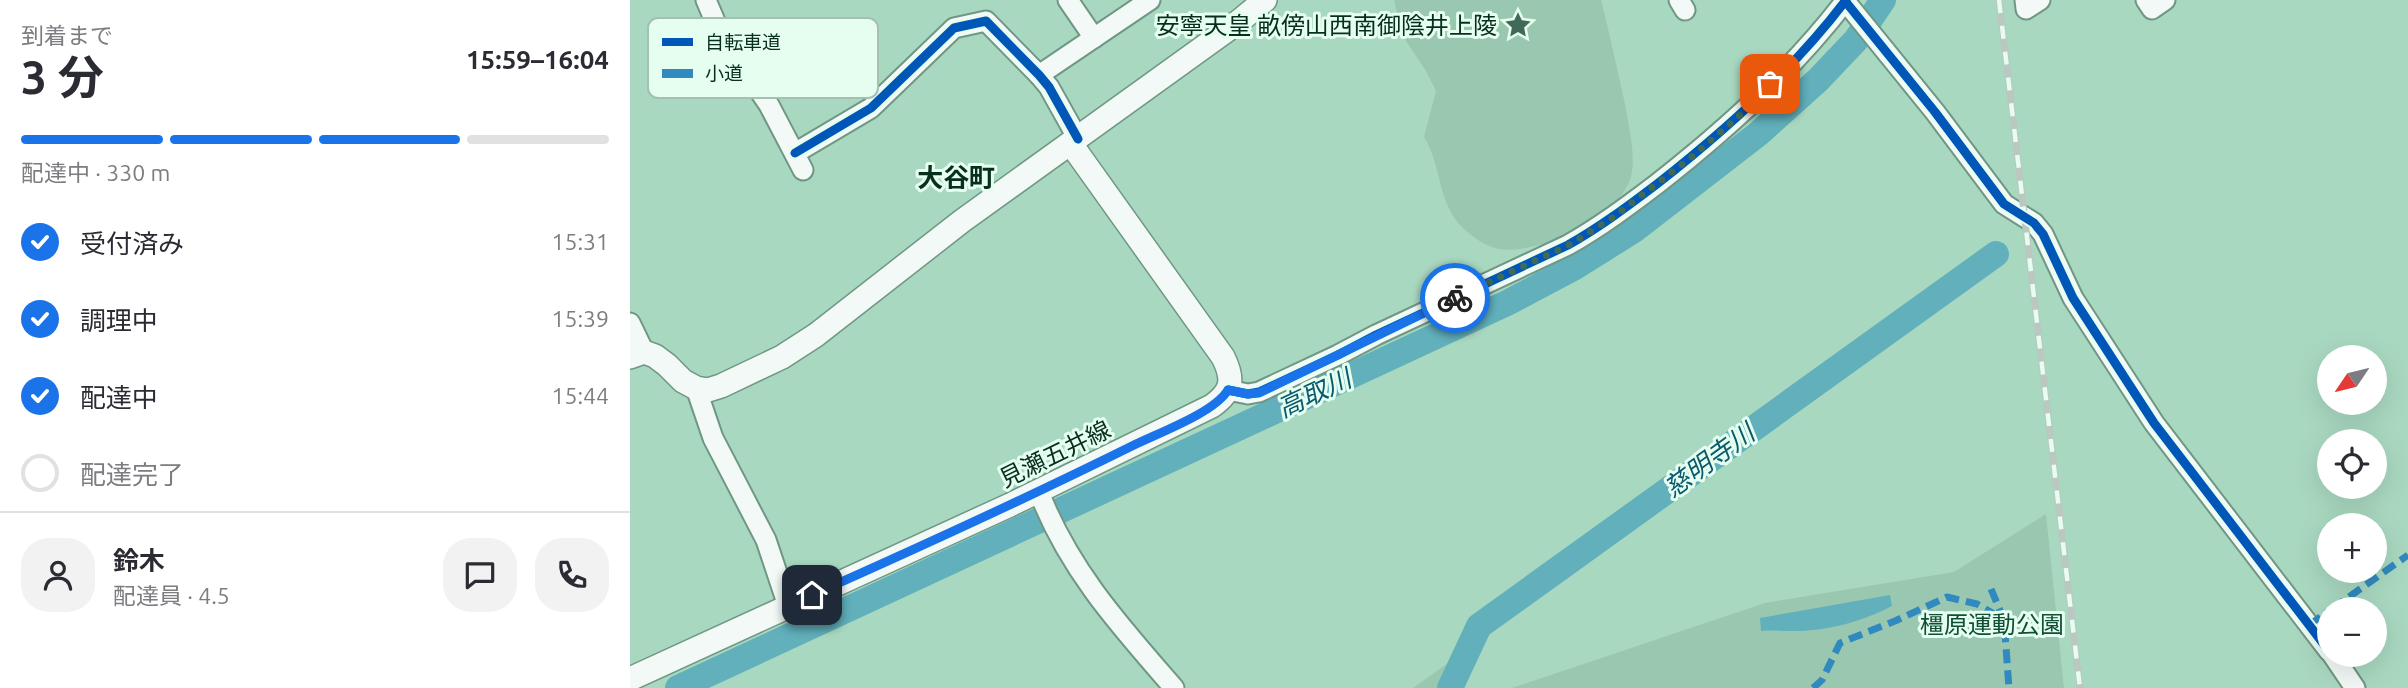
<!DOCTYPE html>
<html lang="ja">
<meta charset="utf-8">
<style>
:root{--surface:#fff;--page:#f2f2f3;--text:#2b2b33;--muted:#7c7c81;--line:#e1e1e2;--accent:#1a73e8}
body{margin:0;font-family:Ubuntu,"Noto Sans JP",sans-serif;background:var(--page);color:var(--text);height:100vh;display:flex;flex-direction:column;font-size:26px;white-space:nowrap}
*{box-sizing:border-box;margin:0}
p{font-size:23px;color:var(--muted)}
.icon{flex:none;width:38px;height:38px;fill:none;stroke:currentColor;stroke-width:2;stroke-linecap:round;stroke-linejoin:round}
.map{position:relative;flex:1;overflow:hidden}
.drawer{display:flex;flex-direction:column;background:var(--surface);width:630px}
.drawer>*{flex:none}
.needle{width:46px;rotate:235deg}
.tools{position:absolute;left:1687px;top:345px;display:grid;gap:14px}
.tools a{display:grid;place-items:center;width:70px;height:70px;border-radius:50%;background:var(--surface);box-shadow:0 7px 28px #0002;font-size:35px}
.pin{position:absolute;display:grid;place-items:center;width:60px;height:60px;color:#fff;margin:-30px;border-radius:14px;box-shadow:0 4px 10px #0006}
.courier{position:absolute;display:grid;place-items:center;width:70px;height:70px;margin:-35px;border:5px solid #1a73e8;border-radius:50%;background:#fff;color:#222;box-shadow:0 2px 9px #0007}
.summary em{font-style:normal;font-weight:700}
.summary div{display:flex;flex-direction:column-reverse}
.summary{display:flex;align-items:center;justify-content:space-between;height:119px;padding:0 21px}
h1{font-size:46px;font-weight:700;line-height:52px}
.bar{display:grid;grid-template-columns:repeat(4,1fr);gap:10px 7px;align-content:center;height:84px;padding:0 21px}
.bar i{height:9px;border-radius:5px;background:var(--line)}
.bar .selected{background:var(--accent)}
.bar p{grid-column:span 4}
.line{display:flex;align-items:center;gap:18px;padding:0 21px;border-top:2px solid var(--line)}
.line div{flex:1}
.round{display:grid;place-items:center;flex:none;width:74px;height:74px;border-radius:28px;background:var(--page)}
ol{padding:0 21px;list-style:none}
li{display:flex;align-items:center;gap:21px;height:77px}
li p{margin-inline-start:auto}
li .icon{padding:7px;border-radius:50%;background:var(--accent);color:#fff;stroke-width:4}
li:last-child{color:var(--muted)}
li i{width:38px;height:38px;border:4px solid var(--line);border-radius:50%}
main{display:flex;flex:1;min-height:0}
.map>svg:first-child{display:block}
.green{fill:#9ac7b0}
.water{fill:#61b0bc}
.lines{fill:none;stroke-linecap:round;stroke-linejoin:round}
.river{stroke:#61b0bc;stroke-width:26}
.minor-casing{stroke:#6f9784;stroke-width:23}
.major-casing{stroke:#6f9784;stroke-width:26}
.minor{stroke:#f2f9f6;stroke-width:19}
.major{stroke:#f2f9f6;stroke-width:23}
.rail-casing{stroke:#bac8c1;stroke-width:7}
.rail{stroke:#e5fef0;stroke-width:4.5;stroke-dasharray:13;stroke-linecap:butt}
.quiet{stroke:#318abf;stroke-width:7;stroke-dasharray:14 7;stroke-linecap:butt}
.cycleway-casing{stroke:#e5fef0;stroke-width:13}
.cycleway{stroke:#0057b8;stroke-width:9}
.done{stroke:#406a57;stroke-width:7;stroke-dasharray:0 12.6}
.route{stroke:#1a73e8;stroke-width:9}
.labels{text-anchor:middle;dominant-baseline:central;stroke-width:6;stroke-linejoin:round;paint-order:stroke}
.poi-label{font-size:24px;fill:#082f1e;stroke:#e5fef0;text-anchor:end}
.street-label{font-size:24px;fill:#082f1e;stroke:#e5fef0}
.park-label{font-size:24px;fill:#104e35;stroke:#e5fef0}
.neighbourhood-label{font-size:26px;font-weight:bold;fill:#082f1e;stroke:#e5fef0}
.water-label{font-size:26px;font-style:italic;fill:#0b596e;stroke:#e5fef0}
.key{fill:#e5fef0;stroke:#a3c0b1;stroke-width:2}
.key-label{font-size:19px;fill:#082f1e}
</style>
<main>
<section class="drawer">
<div class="summary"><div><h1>3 分</h1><p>到着まで</p></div><em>15:59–16:04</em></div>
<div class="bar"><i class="selected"></i><i class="selected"></i><i class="selected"></i><i></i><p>配達中 · 330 m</p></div>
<ol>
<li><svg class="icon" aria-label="check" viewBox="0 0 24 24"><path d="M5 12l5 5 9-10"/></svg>受付済み<p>15:31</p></li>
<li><svg class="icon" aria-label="check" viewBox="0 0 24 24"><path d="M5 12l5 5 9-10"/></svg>調理中<p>15:39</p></li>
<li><svg class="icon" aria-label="check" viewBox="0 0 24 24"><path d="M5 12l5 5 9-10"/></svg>配達中<p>15:44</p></li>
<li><i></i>配達完了</li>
</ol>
<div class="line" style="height:126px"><a class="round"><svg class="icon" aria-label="person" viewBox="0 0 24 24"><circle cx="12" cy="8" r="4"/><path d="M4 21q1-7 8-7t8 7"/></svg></a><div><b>鈴木</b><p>配達員 · 4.5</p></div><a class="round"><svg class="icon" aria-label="chat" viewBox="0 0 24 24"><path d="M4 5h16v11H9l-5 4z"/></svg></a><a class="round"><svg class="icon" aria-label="phone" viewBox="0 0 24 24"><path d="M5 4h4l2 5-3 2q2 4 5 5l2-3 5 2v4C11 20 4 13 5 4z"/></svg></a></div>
</section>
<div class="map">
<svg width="1778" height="688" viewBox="0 0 1778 688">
<rect width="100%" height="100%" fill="#a9d8c0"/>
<!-- green -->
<g class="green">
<path d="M764,0H971C980,36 988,72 996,109C999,128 1005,152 1002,172C997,206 946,234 916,243C881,253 862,255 833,228C807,203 812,165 794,137L806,91L796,71L772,35Z"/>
<polygon points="1416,514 1434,688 882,688 1135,603 1324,572"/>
<polygon points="832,653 814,688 783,688"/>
</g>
<!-- water -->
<path class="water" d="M1260,595L1262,606C1233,621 1198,631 1165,631C1153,631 1143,630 1131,631L1130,618Z"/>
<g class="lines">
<!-- river -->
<g class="river">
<polyline points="48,688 877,303 945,267 1004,230 1128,134 1188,80 1226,40 1253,0"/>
<polyline points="820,688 849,626 1366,254"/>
</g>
<defs>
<g id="minor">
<polyline points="76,0 90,33 139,105 173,170"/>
<polyline points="438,0 464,38"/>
<polyline points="1049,0 1055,10"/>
<polyline points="1395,0 1396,9 1410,0"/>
<polyline points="1516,0 1522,9 1535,0"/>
<polyline points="1215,1 1305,112 1374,204 1404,223 1413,234 1443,298 1524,423 1699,651"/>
<polyline points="409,75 520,0"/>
<polyline points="165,153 241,108 324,28 356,21 409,75 419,87 448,139"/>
<polyline points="0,323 14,352"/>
<polyline points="66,388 83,438 136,540 158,606"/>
<path d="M598,390L618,394L629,392L708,355L746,335L938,245C970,227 998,206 1027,184C1096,130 1163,70 1216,0"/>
<path d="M409,492C439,570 490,626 544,688"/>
<polyline points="1702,654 1725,688"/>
</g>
<g id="major">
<polyline points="0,357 14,352 25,356 37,365 53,381 66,388 78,390 91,386 152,357 186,335 332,221 607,23 635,0"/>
<path d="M0,679L380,505L582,406C603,391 604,379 593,357L441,144"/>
</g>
</defs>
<!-- minor casing -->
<use href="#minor" class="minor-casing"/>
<!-- major casing -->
<use href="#major" class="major-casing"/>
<!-- minor -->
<use href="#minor" class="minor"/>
<!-- major -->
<use href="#major" class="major"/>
<defs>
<polyline id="rail" points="1369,0 1450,688"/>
</defs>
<!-- rail casing -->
<use href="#rail" class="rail-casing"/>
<!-- rail -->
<use href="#rail" class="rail"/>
<!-- quiet -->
<g class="quiet">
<polyline points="1361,589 1374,620 1379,688"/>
<polyline points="1702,609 1778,555"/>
<polyline points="1679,625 1699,611"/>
<polyline points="1183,688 1192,680 1210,643 1265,621 1317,597 1347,604 1374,620"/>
</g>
<defs>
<g id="cycleway">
<polyline points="1215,1 1305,112 1374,204 1404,223 1413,234 1443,298 1524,423 1699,651"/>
<polyline points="165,153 241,108 324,28 356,21 409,75 419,87 448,139"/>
<path d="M598,390L618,394L629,392L708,355L746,335L938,245C970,227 998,206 1027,184C1096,130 1163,70 1216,0"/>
</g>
</defs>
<!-- cycleway casing -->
<use href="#cycleway" class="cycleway-casing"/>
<!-- cycleway -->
<use href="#cycleway" class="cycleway"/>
</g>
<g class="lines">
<!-- done -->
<polyline class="done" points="825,298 939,245 982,218 1063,156 1108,117 1140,84"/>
<!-- route -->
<path class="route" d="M182,595C290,547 397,498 502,446C528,433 584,413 598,390L618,394L629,393L825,298"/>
</g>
<!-- icons -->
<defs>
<symbol id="sight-bare" viewBox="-9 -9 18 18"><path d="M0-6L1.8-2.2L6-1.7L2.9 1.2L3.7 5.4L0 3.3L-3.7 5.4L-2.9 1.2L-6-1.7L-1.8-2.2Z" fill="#406a57" stroke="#e5fef0" stroke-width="2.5" paint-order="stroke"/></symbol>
</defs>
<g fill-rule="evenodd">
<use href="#sight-bare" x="869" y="6" width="38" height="38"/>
</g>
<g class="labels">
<!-- poi labels -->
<g class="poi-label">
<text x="867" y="25">安寧天皇 畝傍山西南御陰井上陵</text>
</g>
<!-- street labels -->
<g class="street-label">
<text transform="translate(425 454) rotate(-26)">見瀬五井線</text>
</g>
<!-- park labels -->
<g class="park-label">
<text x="1362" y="624">橿原運動公園</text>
</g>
<!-- neighbourhood labels -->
<g class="neighbourhood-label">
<text x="326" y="177">大谷町</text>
</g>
<!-- water labels -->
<g class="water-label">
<text transform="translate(684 393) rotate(-25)">高取川</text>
<text transform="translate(1079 460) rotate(-36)">慈明寺川</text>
</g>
</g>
<!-- legend -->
<rect x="18" y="18" width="230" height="80" rx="10" class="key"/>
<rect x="32" y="38" width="31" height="8" fill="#0057b8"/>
<rect x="32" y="69" width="31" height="9" fill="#318abf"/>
<g class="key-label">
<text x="75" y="49">自転車道</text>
<text x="75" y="80">小道</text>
</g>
</svg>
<div class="tools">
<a><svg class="needle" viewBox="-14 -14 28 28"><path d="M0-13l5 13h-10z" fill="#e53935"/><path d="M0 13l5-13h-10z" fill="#7c7c81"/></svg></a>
<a><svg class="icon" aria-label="locate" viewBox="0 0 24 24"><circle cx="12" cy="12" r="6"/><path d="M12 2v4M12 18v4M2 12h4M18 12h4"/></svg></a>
<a>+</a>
<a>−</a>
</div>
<div class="pin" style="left:1140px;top:84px;background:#ea580c"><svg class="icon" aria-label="bag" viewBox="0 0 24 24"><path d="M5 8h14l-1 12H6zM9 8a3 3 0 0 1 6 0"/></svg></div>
<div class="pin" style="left:182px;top:595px;background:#1f2937"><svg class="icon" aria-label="home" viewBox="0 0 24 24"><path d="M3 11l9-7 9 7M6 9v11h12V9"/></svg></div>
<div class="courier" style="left:825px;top:298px"><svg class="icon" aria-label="bike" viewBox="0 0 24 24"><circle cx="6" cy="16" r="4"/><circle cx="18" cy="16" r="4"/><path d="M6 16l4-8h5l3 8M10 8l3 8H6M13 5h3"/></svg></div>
</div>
</main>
